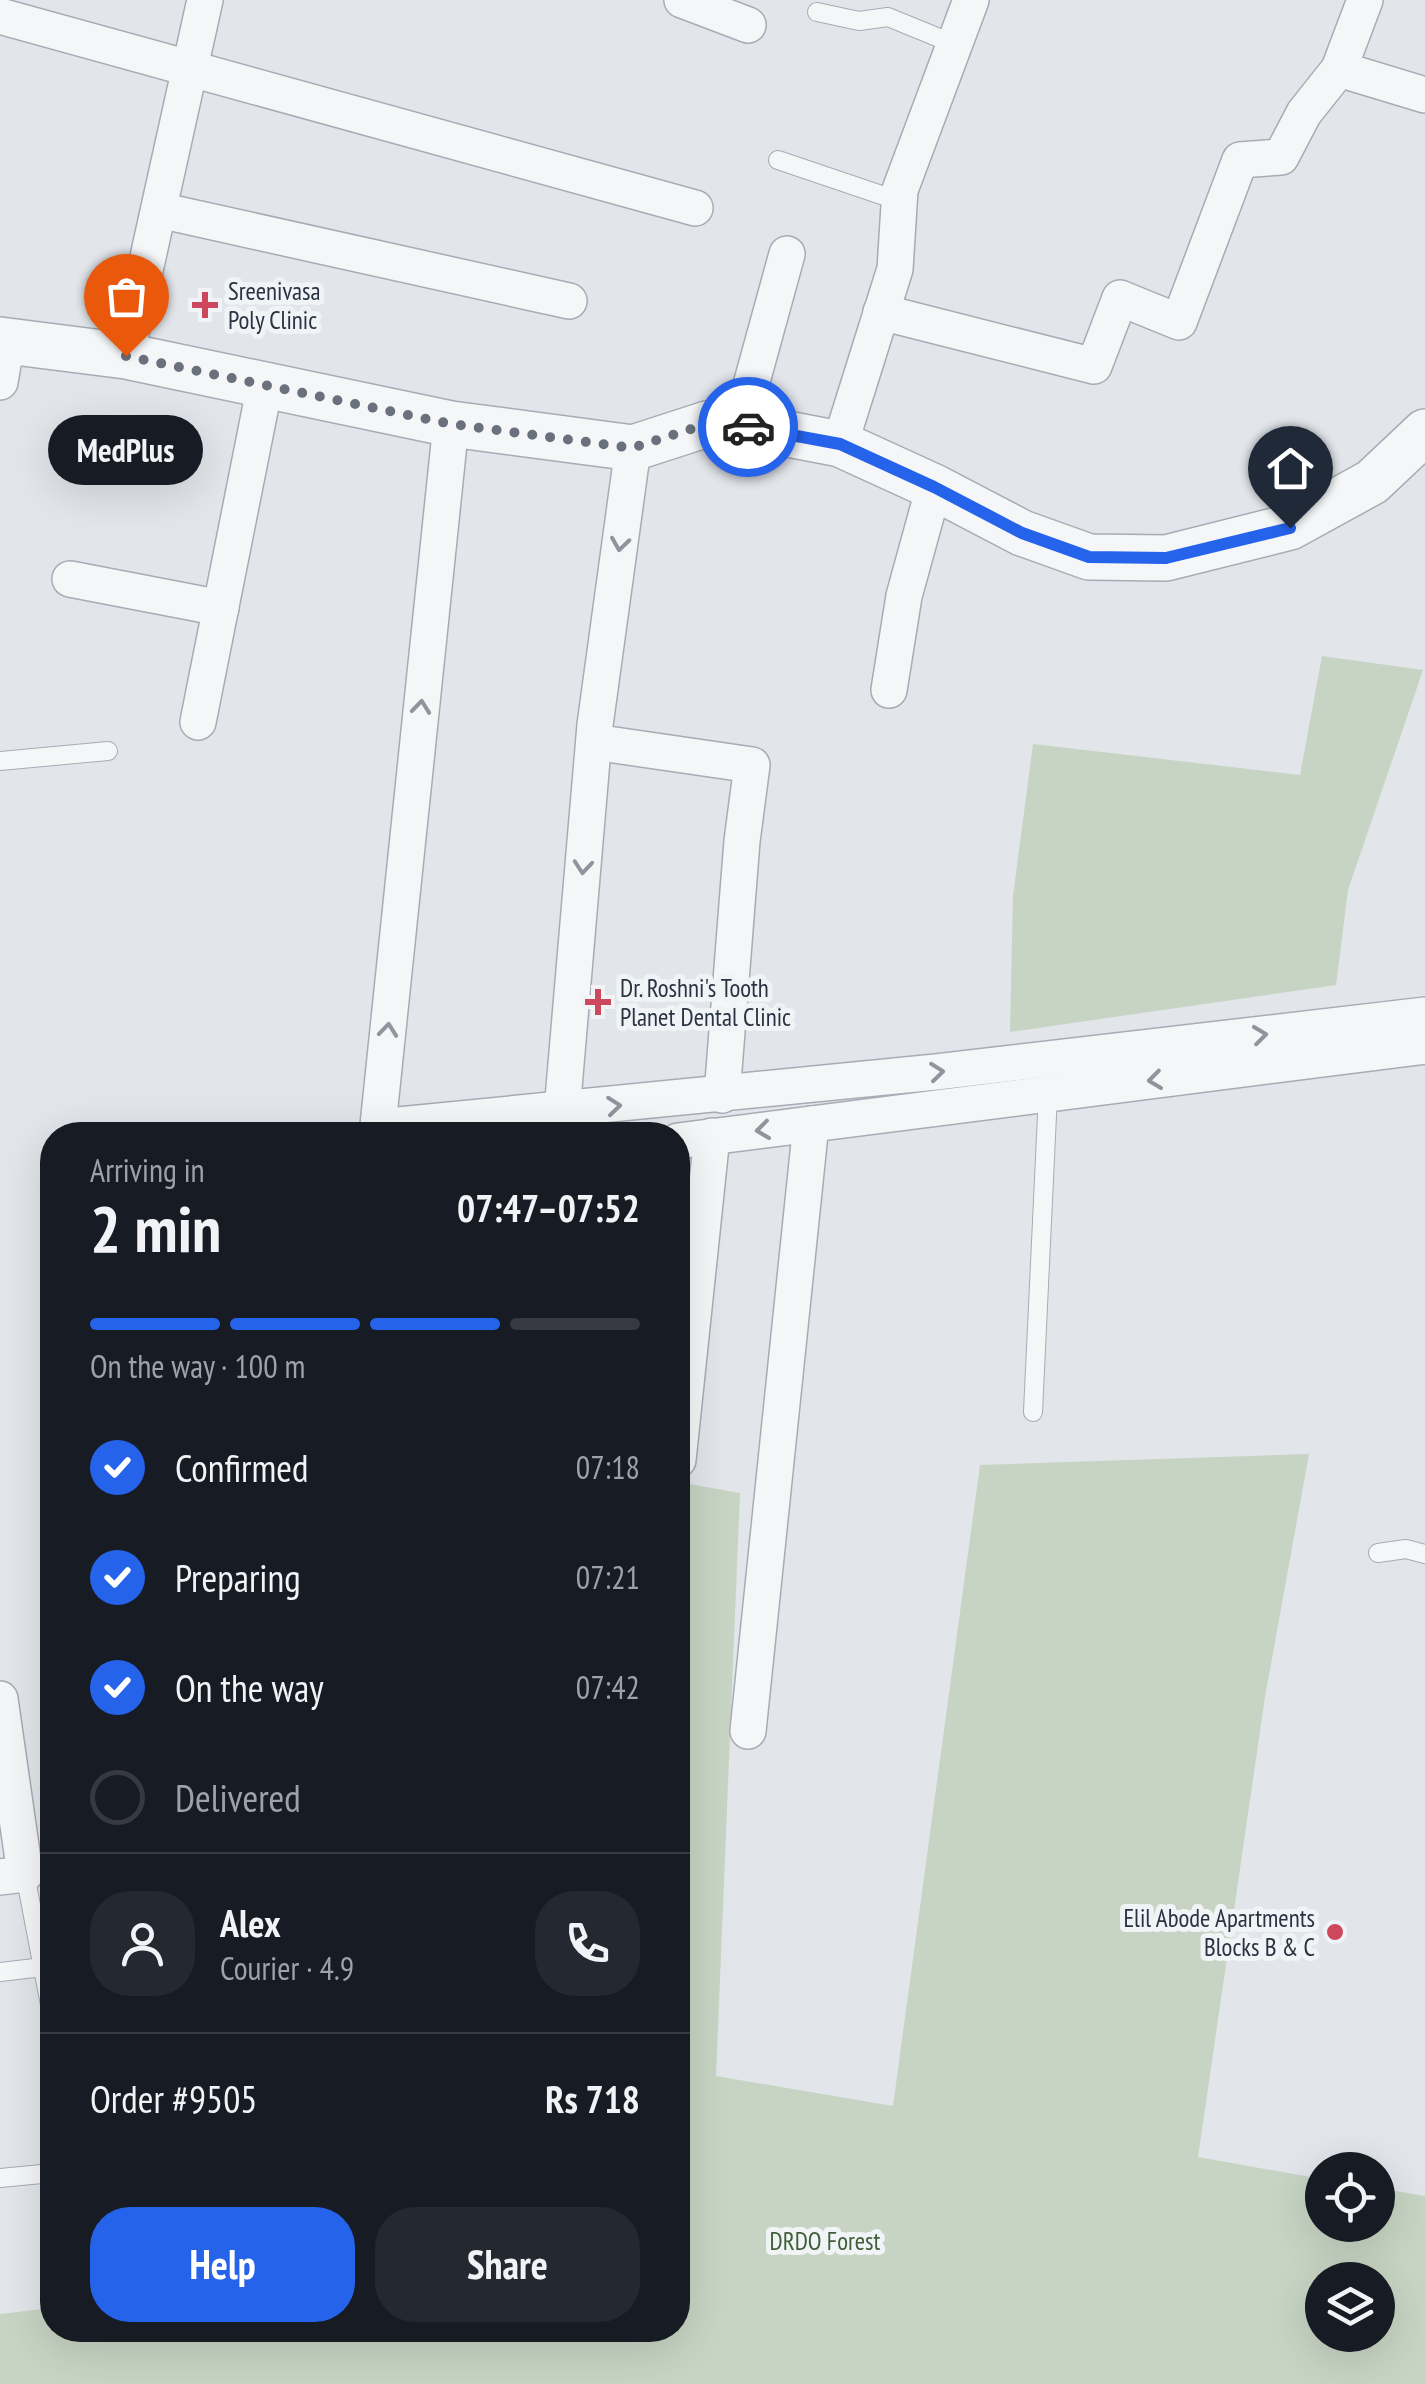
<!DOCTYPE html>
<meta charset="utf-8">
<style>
:root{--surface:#171b24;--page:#242831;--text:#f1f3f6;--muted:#9ea1a6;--line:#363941;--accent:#2563eb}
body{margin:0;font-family:"PT Sans Narrow",sans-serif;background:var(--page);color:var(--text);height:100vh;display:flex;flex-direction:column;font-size:38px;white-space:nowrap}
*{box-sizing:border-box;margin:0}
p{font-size:32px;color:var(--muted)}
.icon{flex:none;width:55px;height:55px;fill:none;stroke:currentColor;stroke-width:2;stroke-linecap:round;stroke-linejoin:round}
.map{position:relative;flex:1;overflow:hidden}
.panel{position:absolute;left:40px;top:1122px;width:650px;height:1220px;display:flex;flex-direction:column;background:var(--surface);border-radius:40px;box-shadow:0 10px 40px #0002}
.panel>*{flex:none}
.fabs{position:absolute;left:1305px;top:2152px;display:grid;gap:20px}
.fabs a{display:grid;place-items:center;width:90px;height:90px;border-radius:50%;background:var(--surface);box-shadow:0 10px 40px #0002;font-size:50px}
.pin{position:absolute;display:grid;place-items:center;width:85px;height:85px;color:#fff;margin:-102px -42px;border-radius:50% 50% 50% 0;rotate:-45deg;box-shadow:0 0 10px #0007}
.pin .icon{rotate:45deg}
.courier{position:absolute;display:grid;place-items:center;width:100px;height:100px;margin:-50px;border:8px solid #2563eb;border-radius:50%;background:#fff;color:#222;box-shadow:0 2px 12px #0007}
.bubble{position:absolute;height:70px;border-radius:35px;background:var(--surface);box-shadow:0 10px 40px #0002;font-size:32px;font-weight:800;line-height:70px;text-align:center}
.headline em{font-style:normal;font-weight:800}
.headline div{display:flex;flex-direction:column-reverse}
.headline{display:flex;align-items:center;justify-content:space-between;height:170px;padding:0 50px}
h1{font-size:65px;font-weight:800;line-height:75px}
.bar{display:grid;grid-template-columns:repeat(4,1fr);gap:15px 10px;align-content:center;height:120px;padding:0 50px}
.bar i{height:12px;border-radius:8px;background:var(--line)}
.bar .selected{background:var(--accent)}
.bar p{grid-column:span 4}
.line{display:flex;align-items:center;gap:25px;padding:0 50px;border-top:2px solid var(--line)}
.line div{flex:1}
.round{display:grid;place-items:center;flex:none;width:105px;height:105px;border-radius:40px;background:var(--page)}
ol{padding:0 50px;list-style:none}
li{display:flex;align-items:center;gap:30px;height:110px}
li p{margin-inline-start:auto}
li .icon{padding:10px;border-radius:50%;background:var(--accent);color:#fff;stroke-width:4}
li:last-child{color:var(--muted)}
li i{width:55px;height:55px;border:5px solid var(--line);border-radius:50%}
.primary-button{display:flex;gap:20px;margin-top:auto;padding:20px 50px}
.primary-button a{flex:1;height:115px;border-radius:40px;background:var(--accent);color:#fff;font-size:40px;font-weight:800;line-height:115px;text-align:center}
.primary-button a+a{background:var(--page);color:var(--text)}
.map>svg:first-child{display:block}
.green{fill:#c7d4c3;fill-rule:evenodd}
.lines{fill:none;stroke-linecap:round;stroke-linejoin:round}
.service-casing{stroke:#a7acb4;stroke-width:20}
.minor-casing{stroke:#a7acb4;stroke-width:38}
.tertiary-casing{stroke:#a7acb4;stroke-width:48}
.service{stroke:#f5f6f8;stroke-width:18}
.minor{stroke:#f5f6f8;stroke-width:35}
.tertiary{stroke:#f5f6f8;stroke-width:45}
.oneway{stroke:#90949d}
.done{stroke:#6a717d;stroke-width:10;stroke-dasharray:0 18}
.route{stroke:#2563eb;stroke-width:12}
.poi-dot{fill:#ce485d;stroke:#f1f4f7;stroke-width:4}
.labels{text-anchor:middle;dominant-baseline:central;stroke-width:10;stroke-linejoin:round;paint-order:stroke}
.poi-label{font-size:25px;fill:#2a3342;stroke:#f1f4f7;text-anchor:start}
.park-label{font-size:25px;fill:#3f5e37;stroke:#f1f4f7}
</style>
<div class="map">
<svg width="1425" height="2384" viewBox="0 0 1425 2384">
<rect width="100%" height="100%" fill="#e2e5ea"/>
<!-- green -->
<g class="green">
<polygon points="1322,656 1423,670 1348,890 1336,985 1010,1032 1013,896 1033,744 1300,775"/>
<path d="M1309,1454L1265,1697L1198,2157L1322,2179V2225H1378V2188L1425,2196V2384H0V2314L52,2308V2330H678V1482L740,1493L716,2076L893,2106L980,1465ZM1378,2280V2335H1322V2280Z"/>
</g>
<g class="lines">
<defs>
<g id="service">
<polyline points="817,12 859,21 888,17 954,44"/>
<polyline points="778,160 899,201"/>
<polyline points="0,761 108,751"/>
<polyline points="1033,1412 1048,1094"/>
<polyline points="1378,1553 1406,1549 1425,1554"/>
<polyline points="25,1874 52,2015"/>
<polyline points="0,1972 43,1967"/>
<polyline points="0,2178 52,2173"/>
</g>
<g id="minor">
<polyline points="682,0 748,25"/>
<polyline points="0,16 695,208"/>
<polyline points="1339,69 1425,95"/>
<polyline points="159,210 569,301"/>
<polyline points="881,312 1094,366 1120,298 1179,322 1240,160 1281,157 1304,113 1339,69 1365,0"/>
<polyline points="126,356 205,0"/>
<polyline points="0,382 7,341"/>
<polyline points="740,425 787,254"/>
<polyline points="840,444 895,269 900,190 971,0"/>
<polyline points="70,579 221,608"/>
<polyline points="889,690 904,596 934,487"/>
<polyline points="198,722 265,385"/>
<polyline points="594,742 752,765 742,841 722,1095"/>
<polyline points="562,1111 595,725 633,448"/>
<polyline points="378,1127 936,1072 1425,1015"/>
<polyline points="377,1135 451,424"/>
<polyline points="678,1141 1425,1046"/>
<polyline points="678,1460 712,1136"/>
<polyline points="0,1699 25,1874 0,1877"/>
<polyline points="748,1731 811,1124"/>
</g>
<polyline id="tertiary" points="0,340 126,356 451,424 633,448 707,424 740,425 840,444 934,487 1022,533 1089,557 1166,558 1290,527 1372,482 1425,432"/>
</defs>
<!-- service casing -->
<use href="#service" class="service-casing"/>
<!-- minor casing -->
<use href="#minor" class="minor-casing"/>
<!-- tertiary casing -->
<use href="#tertiary" class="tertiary-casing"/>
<!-- service -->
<use href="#service" class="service"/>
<!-- minor -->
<use href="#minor" class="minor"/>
<!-- tertiary -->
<use href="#tertiary" class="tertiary"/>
</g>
<!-- one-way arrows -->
<defs><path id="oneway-chevron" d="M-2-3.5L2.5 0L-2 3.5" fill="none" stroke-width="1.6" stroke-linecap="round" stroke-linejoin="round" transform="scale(2.5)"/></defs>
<g class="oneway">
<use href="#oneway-chevron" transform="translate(620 544) rotate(98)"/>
<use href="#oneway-chevron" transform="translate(421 707) rotate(-84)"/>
<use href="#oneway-chevron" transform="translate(583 867) rotate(95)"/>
<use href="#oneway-chevron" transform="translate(388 1030) rotate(-84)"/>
<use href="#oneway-chevron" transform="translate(1260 1035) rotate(-7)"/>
<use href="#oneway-chevron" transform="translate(937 1072) rotate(-6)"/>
<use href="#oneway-chevron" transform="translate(1155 1080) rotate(173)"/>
<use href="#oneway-chevron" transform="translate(614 1106) rotate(-6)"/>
<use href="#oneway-chevron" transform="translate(763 1130) rotate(173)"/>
</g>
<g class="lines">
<!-- done -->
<polyline class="done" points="126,356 451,424 632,448 707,424 748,427"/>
<!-- route -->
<polyline class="route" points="748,427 840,444 934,487 1022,533 1089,557 1166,558 1290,528"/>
</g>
<!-- markers -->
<g class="poi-dot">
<path d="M200 290h10v10h10v10h-10v10h-10v-10h-10v-10h10z"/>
<path d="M593 987h10v10h10v10h-10v10h-10v-10h-10v-10h10z"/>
<circle cx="1335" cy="1932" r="10"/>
</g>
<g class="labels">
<!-- poi labels -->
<g class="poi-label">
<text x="228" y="291">Sreenivasa<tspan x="228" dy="29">Poly Clinic</tspan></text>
<text x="620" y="988">Dr. Roshni's Tooth<tspan x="620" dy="29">Planet Dental Clinic</tspan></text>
<text x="1315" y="1918" text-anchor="end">Elil Abode Apartments<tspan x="1315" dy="29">Blocks B &amp; C</tspan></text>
</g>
<!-- park labels -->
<g class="park-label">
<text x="825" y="2241">DRDO Forest</text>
</g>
</g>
</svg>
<div class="fabs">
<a><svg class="icon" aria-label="locate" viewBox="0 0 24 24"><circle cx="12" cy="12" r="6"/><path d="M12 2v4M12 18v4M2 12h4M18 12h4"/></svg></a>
<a><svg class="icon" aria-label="layers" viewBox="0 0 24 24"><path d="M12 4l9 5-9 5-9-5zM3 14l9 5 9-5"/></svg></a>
</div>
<div class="pin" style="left:126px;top:356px;background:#ea580c"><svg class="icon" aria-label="bag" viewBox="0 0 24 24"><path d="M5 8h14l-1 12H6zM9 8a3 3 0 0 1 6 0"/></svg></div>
<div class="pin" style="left:1290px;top:528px;background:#1f2937"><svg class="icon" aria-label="home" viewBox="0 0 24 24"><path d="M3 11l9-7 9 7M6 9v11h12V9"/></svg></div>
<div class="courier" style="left:748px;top:427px"><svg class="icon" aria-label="car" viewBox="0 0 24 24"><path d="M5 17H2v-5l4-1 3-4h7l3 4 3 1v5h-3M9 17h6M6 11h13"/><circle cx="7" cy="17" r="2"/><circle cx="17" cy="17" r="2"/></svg></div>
<div class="bubble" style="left:48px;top:415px;width:155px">MedPlus</div>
<section class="panel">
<div class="headline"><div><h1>2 min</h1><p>Arriving in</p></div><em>07:47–07:52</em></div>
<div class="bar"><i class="selected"></i><i class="selected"></i><i class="selected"></i><i></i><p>On the way · 100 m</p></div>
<ol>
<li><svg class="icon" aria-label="check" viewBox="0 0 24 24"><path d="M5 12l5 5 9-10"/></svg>Confirmed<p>07:18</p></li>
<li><svg class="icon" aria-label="check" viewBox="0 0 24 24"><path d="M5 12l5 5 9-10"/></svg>Preparing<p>07:21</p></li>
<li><svg class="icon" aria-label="check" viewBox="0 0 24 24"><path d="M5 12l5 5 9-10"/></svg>On the way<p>07:42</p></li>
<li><i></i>Delivered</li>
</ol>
<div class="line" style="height:180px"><a class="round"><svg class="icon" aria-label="person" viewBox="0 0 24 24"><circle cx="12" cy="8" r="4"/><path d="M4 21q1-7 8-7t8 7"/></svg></a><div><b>Alex</b><p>Courier · 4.9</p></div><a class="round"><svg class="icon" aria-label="phone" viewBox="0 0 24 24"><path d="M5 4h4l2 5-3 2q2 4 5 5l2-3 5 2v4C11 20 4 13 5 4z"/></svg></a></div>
<div class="line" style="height:130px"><div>Order #9505</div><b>Rs 718</b></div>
<div class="primary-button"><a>Help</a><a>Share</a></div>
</section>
</div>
